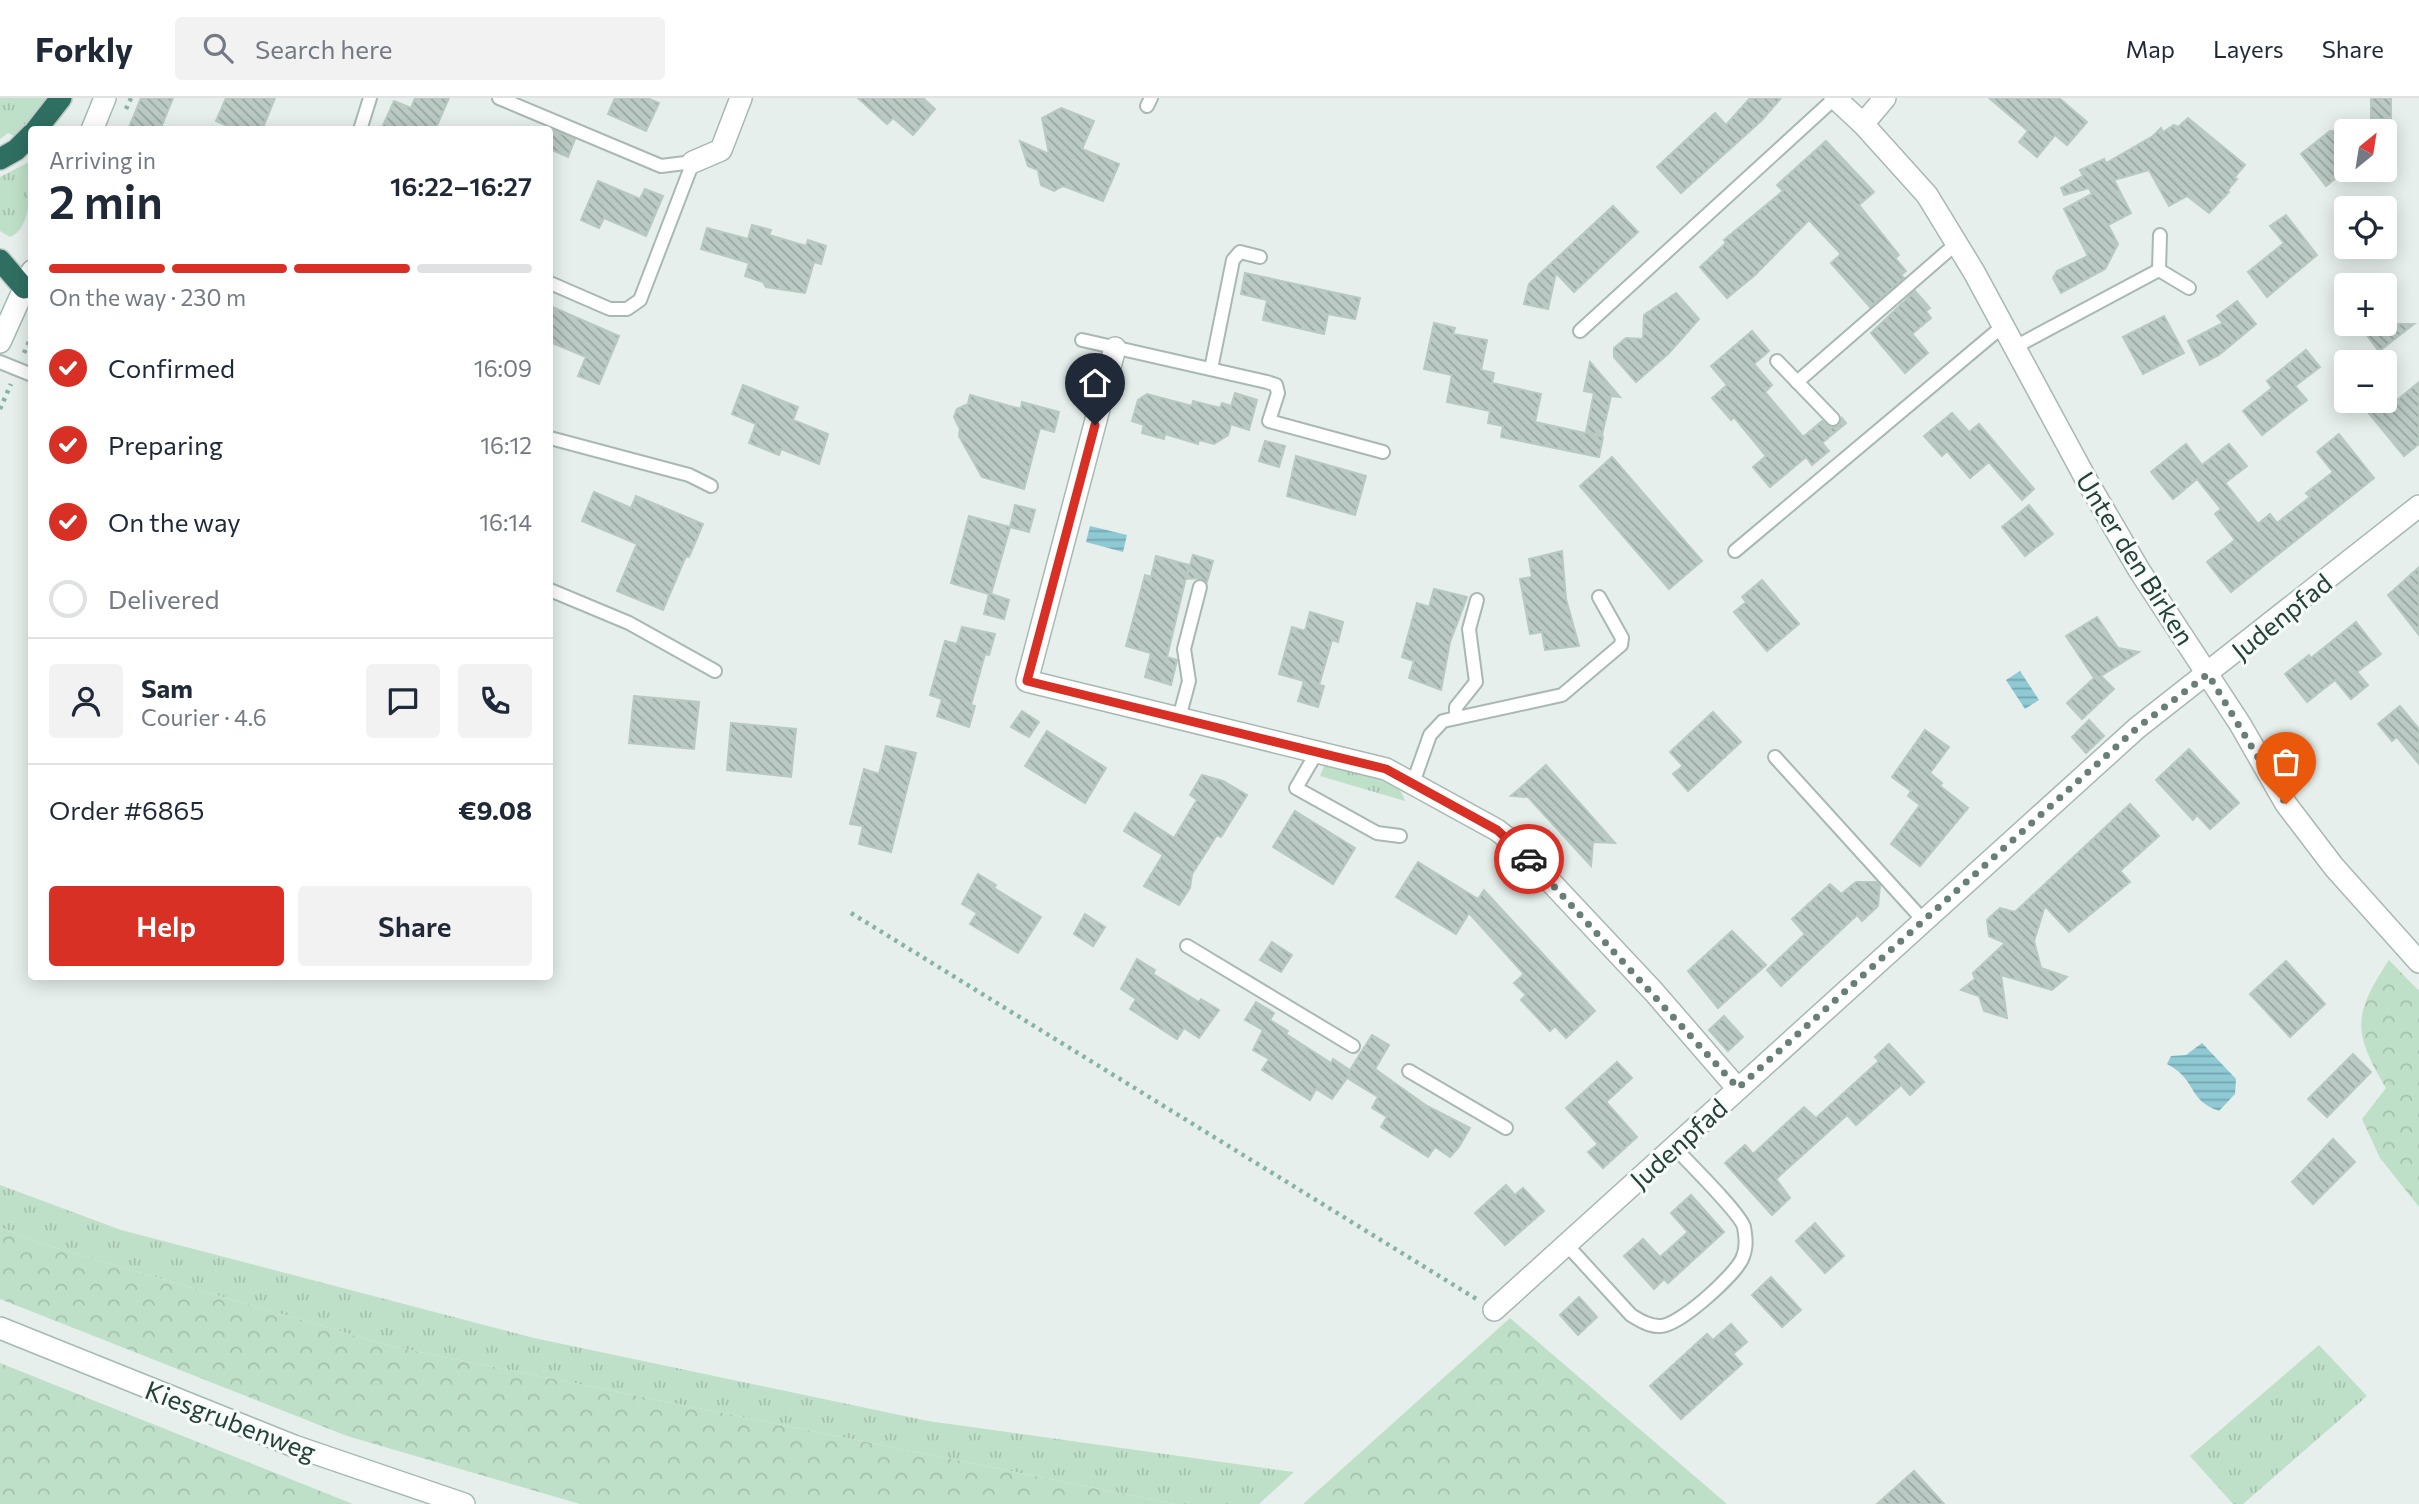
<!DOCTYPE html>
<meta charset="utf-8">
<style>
:root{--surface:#fff;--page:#f2f2f3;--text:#1f2937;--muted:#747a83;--line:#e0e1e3;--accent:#d93025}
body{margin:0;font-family:Commissioner,sans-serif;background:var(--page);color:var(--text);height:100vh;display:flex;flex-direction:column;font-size:26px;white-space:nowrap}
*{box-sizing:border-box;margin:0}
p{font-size:23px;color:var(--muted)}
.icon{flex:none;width:38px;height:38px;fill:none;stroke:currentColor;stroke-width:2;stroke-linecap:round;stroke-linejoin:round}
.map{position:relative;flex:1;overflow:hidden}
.details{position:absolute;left:28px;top:28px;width:525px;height:854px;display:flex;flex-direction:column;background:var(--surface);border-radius:7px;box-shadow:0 4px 18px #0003}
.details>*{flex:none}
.needle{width:46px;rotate:30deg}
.tools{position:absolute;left:2334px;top:21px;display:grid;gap:14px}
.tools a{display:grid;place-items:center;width:63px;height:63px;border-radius:7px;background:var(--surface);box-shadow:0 4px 18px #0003;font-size:35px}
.pin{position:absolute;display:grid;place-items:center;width:60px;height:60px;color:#fff;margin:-72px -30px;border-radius:50% 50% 50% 0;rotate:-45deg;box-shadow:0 0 7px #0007}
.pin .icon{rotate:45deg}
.courier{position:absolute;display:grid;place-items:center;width:70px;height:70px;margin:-35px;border:5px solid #d93025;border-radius:50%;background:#fff;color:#222;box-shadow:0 2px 9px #0007}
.headline em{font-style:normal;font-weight:600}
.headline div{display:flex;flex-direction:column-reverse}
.headline{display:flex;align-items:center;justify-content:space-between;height:119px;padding:0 21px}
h1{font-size:46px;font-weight:600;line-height:52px}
.bar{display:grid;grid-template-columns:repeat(4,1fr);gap:10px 7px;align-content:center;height:84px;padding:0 21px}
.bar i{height:9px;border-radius:5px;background:var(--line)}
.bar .on{background:var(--accent)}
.bar p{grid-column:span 4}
.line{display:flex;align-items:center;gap:18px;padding:0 21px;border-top:2px solid var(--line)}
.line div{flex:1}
.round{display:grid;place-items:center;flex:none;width:74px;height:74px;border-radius:7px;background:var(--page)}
ol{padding:0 21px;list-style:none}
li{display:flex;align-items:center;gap:21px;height:77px}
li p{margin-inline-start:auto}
li .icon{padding:7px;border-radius:50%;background:var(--accent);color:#fff;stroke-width:4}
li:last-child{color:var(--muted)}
li i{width:38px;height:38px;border:4px solid var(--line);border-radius:50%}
.button{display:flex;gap:14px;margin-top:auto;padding:14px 21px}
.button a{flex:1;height:80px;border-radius:7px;background:var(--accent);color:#fff;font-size:28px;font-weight:600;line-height:80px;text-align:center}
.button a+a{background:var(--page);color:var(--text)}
header{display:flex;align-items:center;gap:42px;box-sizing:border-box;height:98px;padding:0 35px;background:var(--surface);border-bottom:2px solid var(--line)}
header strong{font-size:33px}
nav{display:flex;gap:38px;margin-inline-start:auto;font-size:24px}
.search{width:490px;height:63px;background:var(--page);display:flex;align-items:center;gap:18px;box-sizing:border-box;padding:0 24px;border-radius:7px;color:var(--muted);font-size:26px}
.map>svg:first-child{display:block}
.grass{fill:url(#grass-tufts)}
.forest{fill:url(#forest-crowns)}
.water{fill:url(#water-rules)}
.building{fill:url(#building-back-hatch);stroke:#b8c9c2;stroke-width:2}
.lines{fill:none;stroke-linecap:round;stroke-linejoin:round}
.lane-casing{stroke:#a8b8b2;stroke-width:16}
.street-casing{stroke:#a8b8b2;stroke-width:24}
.secondary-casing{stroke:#a4bbb3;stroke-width:24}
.highway-casing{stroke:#c2cac8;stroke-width:24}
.path{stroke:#86b3a5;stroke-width:4.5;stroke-dasharray:3.5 5;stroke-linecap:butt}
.lane{stroke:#fff;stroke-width:12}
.street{stroke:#fff;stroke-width:21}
.secondary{stroke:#fff;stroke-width:21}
.highway{stroke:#2f6f62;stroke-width:21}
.done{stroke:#687f78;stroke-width:7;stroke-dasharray:0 12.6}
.route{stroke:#d93025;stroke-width:9}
.labels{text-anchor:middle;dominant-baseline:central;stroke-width:6;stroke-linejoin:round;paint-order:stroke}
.street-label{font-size:26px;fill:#24423a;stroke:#f7fbf9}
</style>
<header>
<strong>Forkly</strong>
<div class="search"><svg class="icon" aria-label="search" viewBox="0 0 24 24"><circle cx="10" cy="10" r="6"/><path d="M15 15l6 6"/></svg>Search here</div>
<nav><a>Map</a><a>Layers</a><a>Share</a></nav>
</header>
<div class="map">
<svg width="2419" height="1406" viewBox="0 0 2419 1406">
<defs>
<pattern id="grass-tufts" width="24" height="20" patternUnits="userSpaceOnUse" patternTransform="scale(1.75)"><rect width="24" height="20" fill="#bfe0c8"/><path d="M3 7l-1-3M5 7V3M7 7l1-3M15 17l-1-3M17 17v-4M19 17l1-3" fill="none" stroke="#a4c1ad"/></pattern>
<pattern id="forest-crowns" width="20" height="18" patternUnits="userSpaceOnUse" patternTransform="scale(1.75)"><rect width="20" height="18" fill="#bfe0c8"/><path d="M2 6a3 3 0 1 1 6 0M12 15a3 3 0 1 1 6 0" fill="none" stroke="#a4c1ad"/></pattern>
<pattern id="water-rules" width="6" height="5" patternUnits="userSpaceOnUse" patternTransform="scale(1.75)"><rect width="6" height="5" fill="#8ec9d4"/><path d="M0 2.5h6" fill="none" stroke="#74a5ad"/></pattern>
<pattern id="building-back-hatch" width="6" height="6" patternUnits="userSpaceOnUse" patternTransform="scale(1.75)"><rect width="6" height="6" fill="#bbcac4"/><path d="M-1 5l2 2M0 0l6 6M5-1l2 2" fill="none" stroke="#98a6a0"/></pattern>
</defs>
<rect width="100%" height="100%" fill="#e6efeb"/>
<!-- grass -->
<g class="grass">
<polygon points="0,0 49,0 14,38 8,35 0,41"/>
<path d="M31,63C32,83 32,131 10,139L0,133V79Z"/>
<path d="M1326,663C1353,670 1397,673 1405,703L1320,678Z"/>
<polygon points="0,1087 121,1132 534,1240 928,1323 1294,1374 1259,1406 1174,1406 390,1248 36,1144 0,1129"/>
<polygon points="2319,1247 2367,1298 2243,1406 2233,1406 2190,1358"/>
</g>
<!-- forest -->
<g class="forest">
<path d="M2389,862L2419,893V1109L2380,1060L2362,1021L2386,990C2353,934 2352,918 2389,862Z"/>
<polygon points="0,1129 36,1144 390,1248 1174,1406 580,1406 347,1338 0,1201"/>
<polygon points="1510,1220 1727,1406 1303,1406"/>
<polygon points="0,1265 353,1406 0,1406"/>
</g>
<!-- water -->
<g class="water">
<polygon points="1090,428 1127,437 1123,454 1086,444"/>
<polygon points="2020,573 2039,602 2025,611 2006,582"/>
<path d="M2202,945L2236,981L2235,996L2219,1013C2187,1002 2197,981 2167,966L2171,958L2186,957Z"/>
</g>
<!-- building -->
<g class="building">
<polygon points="141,0 173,0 160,32 128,32"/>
<polygon points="226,0 275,0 262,32 236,32 216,23"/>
<polygon points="415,0 449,0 435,32 381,32 394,3 411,10"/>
<polygon points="615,0 647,0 659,5 646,33 608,16"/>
<polygon points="858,0 923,0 935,11 913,37 893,20 887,26"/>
<polygon points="1750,0 1781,0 1762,22 1681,95 1657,69 1715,15 1726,27"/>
<polygon points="1989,0 2059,0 2087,24 2067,47 2055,37 2037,59 2019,44 2028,33"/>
<rect x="2371" y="0" width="20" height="21"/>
<polygon points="1061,10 1094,23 1082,51 1119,66 1103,103 1063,88 1054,93 1041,87 1038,72 1028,68 1020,43 1049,56 1042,20"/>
<polygon points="2188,20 2245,67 2234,80 2237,81 2227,93 2229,94 2209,115 2187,98 2169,108 2149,72 2114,82 2131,115 2108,127 2118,146 2105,171 2061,195 2053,180 2057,173 2088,158 2064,111 2092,96 2089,90 2064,97 2061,90 2083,78 2080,72 2104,61 2106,65 2153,38 2161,30 2163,34 2174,27 2178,29"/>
<polygon points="550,31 575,41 568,59 550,51"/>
<polygon points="2330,33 2337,33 2347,45 2347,71 2326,88 2301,56"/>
<polygon points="1826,43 1874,94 1859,107 1899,157 1895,160 1906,173 1901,177 1904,180 1870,209 1831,165 1841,156 1809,122 1755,177 1727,200 1700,169 1726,145 1724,142 1783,93 1777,87"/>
<polygon points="598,83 640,101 645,91 663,98 646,138 604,120 599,130 581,122"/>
<polygon points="1613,108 1638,134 1574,194 1556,175 1548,211 1524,206 1529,186"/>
<polygon points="2286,117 2317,157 2267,199 2248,174 2284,145 2270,128"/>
<polygon points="752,127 771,132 769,137 806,148 808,142 826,148 821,166 814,164 805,195 766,189 763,184 745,178 749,165 701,151 707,130 748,141"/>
<polygon points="1245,175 1360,200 1355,221 1328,216 1324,236 1263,222 1267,202 1241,196"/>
<polygon points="1915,193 1930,210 1926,213 1931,220 1912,236 1928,255 1905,275 1871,235"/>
<polygon points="1676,195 1699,221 1669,255 1636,284 1614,259 1614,250 1626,240 1643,241 1644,217"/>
<polygon points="2237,203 2256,226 2219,257 2200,267 2188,243 2223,225 2217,218"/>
<polygon points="550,208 619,238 599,286 578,278 586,259 550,244"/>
<polygon points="2164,218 2184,255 2143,276 2123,239"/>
<polygon points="1434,225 1455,230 1453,236 1487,242 1481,272 1494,275 1492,285 1541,296 1535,324 1603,339 1599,359 1501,339 1503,328 1488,325 1490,313 1447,304 1452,277 1424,271"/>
<polygon points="2358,226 2414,226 2379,253"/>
<polygon points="1752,233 1769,253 1754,266 1772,287 1765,294 1803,339 1822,323 1831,330 1839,328 1842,320 1846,325 1822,345 1829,353 1812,367 1806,359 1770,389 1753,369 1766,358 1734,319 1731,322 1712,300 1727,287 1711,268"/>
<polygon points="2306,252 2320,269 2295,288 2307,302 2262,337 2243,313 2272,290 2267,283"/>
<polygon points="1590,264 1620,299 1611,298 1602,337 1586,334 1594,295 1584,293"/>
<polygon points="2419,284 2419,346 2404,358 2367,313 2385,300 2391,307"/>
<polygon points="743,287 798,309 793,322 828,336 819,366 781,351 779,357 749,345 756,326 732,316"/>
<polygon points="1235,295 1257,302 1249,332 1231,326 1228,337 1214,346 1199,342 1198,346 1165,336 1164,341 1142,335 1144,327 1132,323 1138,302 1147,296 1192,308 1193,303 1220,310 1222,305 1231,308"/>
<polygon points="970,297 1021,311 1022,304 1059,314 1054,334 1040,330 1024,391 982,379 959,338 960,331 954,319 957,311 968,306"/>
<polygon points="1952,315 1969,334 1979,326 2034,391 2022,402 1989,364 1970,380 1947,353 1942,358 1924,338"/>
<polygon points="2339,336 2374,380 2231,494 2207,464 2235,442 2215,416 2221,411 2197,381 2173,401 2151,374 2186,346 2202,367 2229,346 2247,368 2225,385 2258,426 2270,416 2277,425 2310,399 2306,395 2333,374 2317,354"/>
<polygon points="1265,343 1285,348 1279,369 1259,363"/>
<polygon points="1296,358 1366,378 1355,417 1287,398"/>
<polygon points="1612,359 1702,463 1669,491 1580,388"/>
<polygon points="594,394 631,410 636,398 703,426 689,459 686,458 663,512 617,493 637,446 582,423"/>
<polygon points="1015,407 1035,412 1029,434 1010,429 991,496 1009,502 1004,521 984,516 989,496 951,485 969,418 1010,429"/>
<polygon points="2029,407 2053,436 2025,458 2002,429"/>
<polygon points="1562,453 1566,501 1579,548 1545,552 1542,534 1530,536 1520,481 1532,479 1529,461"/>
<polygon points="1193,457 1213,463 1207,484 1201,480 1186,481"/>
<polygon points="1156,458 1189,467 1167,559 1177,562 1171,587 1145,579 1151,555 1126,548 1145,477 1151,479"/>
<polygon points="2419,469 2419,537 2388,497"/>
<polygon points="1762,482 1799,526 1767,553 1734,514 1746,504 1742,499"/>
<polygon points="1434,491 1467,499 1450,544 1441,592 1409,580 1414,563 1402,559 1417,505 1429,509"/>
<polygon points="1310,514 1343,524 1338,544 1332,542 1319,587 1324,588 1318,609 1298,603 1304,583 1279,576 1292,529 1305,533"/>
<polygon points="2097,519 2118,550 2139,554 2101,578 2114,591 2082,621 2067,605 2094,580 2066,538"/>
<polygon points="2356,524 2381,556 2357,574 2368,587 2351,601 2335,582 2307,604 2285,576 2309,557 2311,560"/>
<polygon points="962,529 995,536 989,557 985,556 971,607 975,608 969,629 937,618 942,601 930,597 945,543 957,546"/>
<polygon points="634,598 699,604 694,651 629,645"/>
<polygon points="2400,608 2419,631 2419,666 2397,639 2392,643 2378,626"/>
<polygon points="1022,613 1039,624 1029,639 1011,629"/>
<polygon points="1713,614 1741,644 1688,693 1673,676 1683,668 1670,654"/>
<polygon points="2089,622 2104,638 2086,655 2072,639"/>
<polygon points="731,625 796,631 791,679 727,672"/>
<polygon points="1925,632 1949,649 1930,675 1942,685 1940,688 1968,710 1920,768 1891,746 1920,707 1908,698 1911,693 1892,679"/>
<polygon points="1047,633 1106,670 1085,705 1025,668"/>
<polygon points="886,648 916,655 891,754 859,746 863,728 850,726 864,671 879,676"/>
<polygon points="2189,651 2239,705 2210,731 2197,717 2193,722 2156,682"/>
<polygon points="1546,667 1615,745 1593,744 1591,768 1528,699 1511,698"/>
<polygon points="1202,677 1223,683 1247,697 1221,739 1217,737 1192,776 1190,790 1179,807 1144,788 1163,757 1124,733 1135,715 1174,740 1197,702 1190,697"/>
<polygon points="2130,706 2159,738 2120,773 2130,784 2069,834 2045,808 2034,843 2041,870 2067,879 2052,892 2001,877 2007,920 1984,913 1979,898 1961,892 1975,881 1973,875 2005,845 1989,838 1987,822 2000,810 2015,814"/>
<polygon points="1295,713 1355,750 1333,786 1273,749"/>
<polygon points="1418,764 1478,801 1484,792 1595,913 1566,940 1555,928 1550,933 1521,902 1526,897 1514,885 1524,876 1469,815 1456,836 1396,799"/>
<polygon points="978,776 996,787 994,790 1041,819 1018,855 970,826 977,815 962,806"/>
<polygon points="1856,784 1876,784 1880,787 1878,808 1862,823 1857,817 1781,888 1767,872 1805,836 1792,821 1830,786 1841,796"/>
<polygon points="1085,816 1105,829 1093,848 1074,836"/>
<polygon points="1732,833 1766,867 1718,910 1688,873"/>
<polygon points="1272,844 1292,857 1281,874 1260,862"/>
<polygon points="1137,861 1155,872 1153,876 1199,904 1201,901 1219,912 1199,940 1184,930 1177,941 1130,911 1136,901 1121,891"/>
<polygon points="2286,863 2325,906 2290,939 2250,896"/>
<polygon points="1256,904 1274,915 1270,922 1288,933 1286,936 1331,965 1333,961 1350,972 1372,937 1389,947 1375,971 1427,1008 1470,1030 1459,1049 1450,1059 1435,1049 1428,1059 1381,1029 1387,1019 1372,1010 1378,999 1347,980 1332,1001 1316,991 1310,1002 1262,972 1269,961 1253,952 1263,932 1245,922"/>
<polygon points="1724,918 1743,939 1728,953 1709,932"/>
<polygon points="1889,946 1924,984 1910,997 1901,987 1856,1027 1847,1017 1776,1081 1790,1100 1772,1117 1725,1065 1745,1047 1753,1056 1804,1009 1816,1020 1879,963 1875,959"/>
<polygon points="2353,956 2371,974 2327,1019 2308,1001"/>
<polygon points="1617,964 1632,980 1606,1004 1637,1039 1603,1070 1588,1054 1598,1046 1566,1010"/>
<polygon points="2333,1041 2355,1064 2313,1106 2292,1084"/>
<polygon points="1506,1087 1515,1097 1523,1090 1544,1113 1505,1147 1475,1115"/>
<polygon points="1691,1097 1724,1134 1668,1185 1664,1181 1654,1191 1624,1158 1643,1141 1660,1159 1688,1134 1671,1115"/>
<polygon points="1815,1125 1844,1158 1825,1175 1796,1143"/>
<polygon points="1771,1179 1801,1212 1782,1229 1752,1197"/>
<polygon points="1579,1199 1597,1219 1578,1237 1560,1217"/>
<polygon points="1731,1226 1747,1244 1733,1256 1742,1266 1681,1321 1650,1288 1707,1236 1713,1242"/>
<polygon points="1914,1373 1944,1406 1877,1406"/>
</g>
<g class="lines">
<defs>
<g id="lane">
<polyline points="499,0 661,68 693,64 640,202 627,211 610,211 550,185"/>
<polyline points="1147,8 1151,0"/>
<polyline points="360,32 370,0"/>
<polyline points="2160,137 2159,172 2189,190"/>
<polyline points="1580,233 1835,0"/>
<polyline points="1082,242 1267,284 1276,287 1278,295 1269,323 1383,354"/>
<polyline points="2015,249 2159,172"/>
<polyline points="1777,263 1833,321"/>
<polyline points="0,264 32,277"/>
<polyline points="1211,271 1233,162 1240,154 1260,159"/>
<polyline points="1797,284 1957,145"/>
<polyline points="550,340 689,377 711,388"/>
<polyline points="1735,453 2003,228"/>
<polyline points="550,492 629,525 715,573"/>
<polyline points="1179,620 1189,583 1184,551 1200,489"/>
<polyline points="1456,620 1456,609 1476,584 1469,531 1477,502"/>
<polyline points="1317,654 1296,690 1377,735 1400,738"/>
<polyline points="1775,659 1924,823"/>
<polyline points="1413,685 1430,637 1443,623 1562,597 1621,547 1622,540 1599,499"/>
<polyline points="1187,848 1353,948"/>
<polyline points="1409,973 1506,1030"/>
<path d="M1566,1146L1631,1217C1639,1222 1650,1229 1661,1228C1680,1227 1734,1178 1742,1161C1747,1150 1746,1141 1744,1129C1740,1115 1687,1063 1674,1049"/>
</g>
<g id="street">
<polyline points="1835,0 1863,26 1927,97 1974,174 2087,383 2139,472 2240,626 2286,706 2334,769 2419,864"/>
<polyline points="1863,26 1885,0"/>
<polyline points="693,64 721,52 741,0"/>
<polyline points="1115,250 1027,583 1386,671 1497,732 1515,746 1654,894 1738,991"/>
<polyline points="1494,1212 2137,630 2419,408"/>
</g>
<g id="secondary">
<polyline points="92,32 105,0"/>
<polyline points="0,244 32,173"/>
<polyline points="0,1230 294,1348 464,1406"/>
</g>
<g id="highway">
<polyline points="36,32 61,0"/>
<polyline points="0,61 16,52 32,36"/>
<polyline points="0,162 24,190"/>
</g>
</defs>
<!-- lane casing -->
<use href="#lane" class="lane-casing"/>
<!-- street casing -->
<use href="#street" class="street-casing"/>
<!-- secondary casing -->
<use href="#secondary" class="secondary-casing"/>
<!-- highway casing -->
<use href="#highway" class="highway-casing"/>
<!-- path -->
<g class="path">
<polyline points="126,11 131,0"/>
<polyline points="24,255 32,237"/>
<polyline points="0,311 11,286"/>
<polyline points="851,815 1478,1202"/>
</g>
<!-- lane -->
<use href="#lane" class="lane"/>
<!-- street -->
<use href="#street" class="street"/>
<!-- secondary -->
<use href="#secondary" class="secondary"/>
<!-- highway -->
<use href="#highway" class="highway"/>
</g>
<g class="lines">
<!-- done -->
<polyline class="done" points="1529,761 1738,990 2137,630 2208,576 2286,706"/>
<!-- route -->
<polyline class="route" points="1095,327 1027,583 1386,671 1497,732 1529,761"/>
</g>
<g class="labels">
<!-- street labels -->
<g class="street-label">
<text transform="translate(2136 460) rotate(58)">Unter den Birken</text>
<text transform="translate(2281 518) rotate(-39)">Judenpfad</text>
<text transform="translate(1678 1045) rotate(-42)">Judenpfad</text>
<text transform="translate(231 1322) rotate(21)">Kiesgrubenweg</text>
</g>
</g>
</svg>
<div class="tools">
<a><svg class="needle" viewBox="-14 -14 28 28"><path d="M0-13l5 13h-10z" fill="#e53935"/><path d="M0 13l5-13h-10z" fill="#747a83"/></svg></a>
<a><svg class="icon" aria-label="locate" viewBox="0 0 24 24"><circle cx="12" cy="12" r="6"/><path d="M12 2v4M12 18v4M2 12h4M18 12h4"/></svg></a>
<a>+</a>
<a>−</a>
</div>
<div class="pin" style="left:2286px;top:706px;background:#ea580c"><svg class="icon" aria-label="bag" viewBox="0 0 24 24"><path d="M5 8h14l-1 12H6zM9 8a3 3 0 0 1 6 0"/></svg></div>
<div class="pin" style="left:1095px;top:327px;background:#1f2937"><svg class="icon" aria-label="home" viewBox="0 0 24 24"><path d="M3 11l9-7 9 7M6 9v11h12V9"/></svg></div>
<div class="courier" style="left:1529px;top:761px"><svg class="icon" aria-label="car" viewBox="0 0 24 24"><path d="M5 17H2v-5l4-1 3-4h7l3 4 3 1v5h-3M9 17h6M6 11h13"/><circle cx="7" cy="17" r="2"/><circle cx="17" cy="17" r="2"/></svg></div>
<section class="details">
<div class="headline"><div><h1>2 min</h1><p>Arriving in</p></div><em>16:22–16:27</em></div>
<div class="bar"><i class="on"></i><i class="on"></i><i class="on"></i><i></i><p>On the way · 230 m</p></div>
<ol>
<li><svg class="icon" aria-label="check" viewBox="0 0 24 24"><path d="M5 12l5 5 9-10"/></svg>Confirmed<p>16:09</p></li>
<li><svg class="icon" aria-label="check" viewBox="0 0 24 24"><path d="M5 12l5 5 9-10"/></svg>Preparing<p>16:12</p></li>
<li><svg class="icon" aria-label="check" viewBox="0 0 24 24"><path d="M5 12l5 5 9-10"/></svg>On the way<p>16:14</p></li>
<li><i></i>Delivered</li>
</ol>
<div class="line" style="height:126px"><a class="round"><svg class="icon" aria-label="person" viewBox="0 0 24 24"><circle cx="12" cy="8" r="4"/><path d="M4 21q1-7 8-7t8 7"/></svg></a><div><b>Sam</b><p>Courier · 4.6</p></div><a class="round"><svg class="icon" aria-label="chat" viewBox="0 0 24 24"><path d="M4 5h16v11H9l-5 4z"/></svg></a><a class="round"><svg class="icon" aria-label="phone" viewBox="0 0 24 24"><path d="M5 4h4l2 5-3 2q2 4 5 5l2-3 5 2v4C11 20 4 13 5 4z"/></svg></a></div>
<div class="line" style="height:91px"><div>Order #6865</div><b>€9.08</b></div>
<div class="button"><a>Help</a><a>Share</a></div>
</section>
</div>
